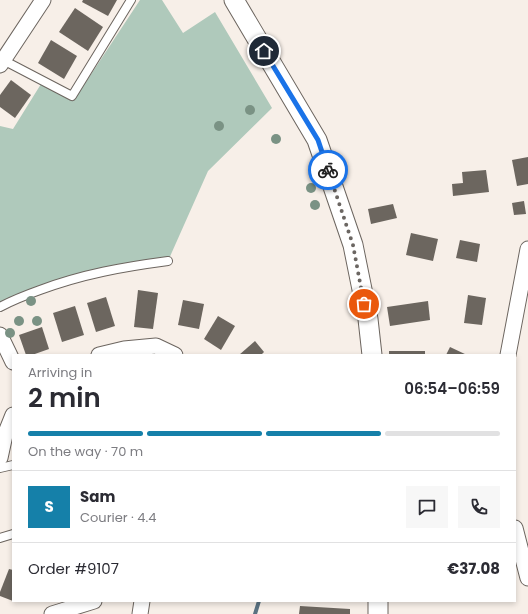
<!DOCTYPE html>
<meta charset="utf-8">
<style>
:root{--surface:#fff;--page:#f7f7f7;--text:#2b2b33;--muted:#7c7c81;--line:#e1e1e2;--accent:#1580a9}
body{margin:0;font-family:Poppins,sans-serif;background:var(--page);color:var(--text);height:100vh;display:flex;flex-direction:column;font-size:15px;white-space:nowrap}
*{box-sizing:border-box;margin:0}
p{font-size:13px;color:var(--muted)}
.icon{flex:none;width:22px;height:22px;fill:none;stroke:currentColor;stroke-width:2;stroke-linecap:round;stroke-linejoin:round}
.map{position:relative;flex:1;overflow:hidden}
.details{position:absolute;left:12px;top:354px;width:504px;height:248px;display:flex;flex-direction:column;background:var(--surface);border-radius:0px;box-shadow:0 2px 6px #0003}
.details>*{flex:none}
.pin{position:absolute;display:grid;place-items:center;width:34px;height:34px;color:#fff;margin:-17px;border:2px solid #fff;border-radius:50%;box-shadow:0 1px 4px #0007}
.courier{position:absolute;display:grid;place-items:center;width:40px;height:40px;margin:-20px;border:3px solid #1a73e8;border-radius:50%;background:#fff;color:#222;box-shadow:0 1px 5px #0007}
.overview em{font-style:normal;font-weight:600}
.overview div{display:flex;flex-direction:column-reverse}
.overview{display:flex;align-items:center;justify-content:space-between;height:68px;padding:0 16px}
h1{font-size:26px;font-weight:600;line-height:30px}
.bar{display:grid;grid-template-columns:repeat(4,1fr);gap:6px 4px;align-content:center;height:48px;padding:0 16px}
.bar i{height:5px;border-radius:3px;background:var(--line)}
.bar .selected{background:var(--accent)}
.bar p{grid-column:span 4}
.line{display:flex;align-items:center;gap:10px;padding:0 16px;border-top:1px solid var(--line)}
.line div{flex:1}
.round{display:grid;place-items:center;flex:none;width:42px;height:42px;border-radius:0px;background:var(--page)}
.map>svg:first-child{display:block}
.green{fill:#afc9bb}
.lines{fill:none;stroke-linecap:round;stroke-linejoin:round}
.stream{stroke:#5a7282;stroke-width:4}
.building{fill:#6c665f}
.service-casing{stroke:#6c655f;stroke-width:10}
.minor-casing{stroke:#6c655f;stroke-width:17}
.tertiary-casing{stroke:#6c655f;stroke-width:21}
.service{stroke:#fff;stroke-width:8}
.minor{stroke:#fff;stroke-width:15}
.tertiary{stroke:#fff;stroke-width:19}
.tree{fill:#7a9284}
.done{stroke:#6b6662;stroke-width:4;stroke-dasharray:0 7.2}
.route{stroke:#1a73e8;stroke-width:5}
</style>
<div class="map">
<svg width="528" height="614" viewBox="0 0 528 614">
<rect width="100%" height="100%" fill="#f7efe8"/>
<!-- green -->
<polygon class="green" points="140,0 162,0 183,33 215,12 272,108 208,171 168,261 90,274 0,307 0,126 13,129 41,84 76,97"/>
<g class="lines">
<!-- stream -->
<polyline class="stream" points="255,614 259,601"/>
</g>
<!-- building -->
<g class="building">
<polygon points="83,0 117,0 108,16 82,2"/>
<polygon points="75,8 103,27 88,51 59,32"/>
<polygon points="51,40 77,56 64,79 38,63"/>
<polygon points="11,80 31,95 15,118 0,107 0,95"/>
<polygon points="528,157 528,184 517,186 512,160"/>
<polygon points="486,170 489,192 453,196 452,184 463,183 462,172"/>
<polygon points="524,201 526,214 514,215 512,203"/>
<polygon points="393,204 397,218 371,224 368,209"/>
<polygon points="411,233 438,239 433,261 406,255"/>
<polygon points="460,240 480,244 477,262 456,258"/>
<polygon points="138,290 158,293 153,329 134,327"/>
<polygon points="468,295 486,298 482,325 464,323"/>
<polygon points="106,297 115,326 96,332 87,303"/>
<polygon points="183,300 204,304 199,329 178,325"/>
<polygon points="428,301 430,320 390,326 387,307"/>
<polygon points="75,306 84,335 62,342 53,313"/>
<polygon points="218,316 235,326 221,350 204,339"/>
<polygon points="42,327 49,349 32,355 26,355 19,335"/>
<polygon points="255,341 264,352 261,355 239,355"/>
<polygon points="450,347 467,355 446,355"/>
<rect x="389" y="351" width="36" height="4"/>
<polygon points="9,569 13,570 13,601 0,596 0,592"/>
<polygon points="300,606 350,609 350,614 299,614"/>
</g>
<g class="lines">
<defs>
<g id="service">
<polyline points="3,60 72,96 131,0"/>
<path d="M0,307C13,300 26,295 40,290C83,274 123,267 168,261"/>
<polyline points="0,468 13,465"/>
<polyline points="0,538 13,534"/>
</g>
<g id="minor">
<polyline points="0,65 43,0"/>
<polyline points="0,335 13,362"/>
<polyline points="99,355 124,349 156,346 175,355"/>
<polyline points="508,355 528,249"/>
<polyline points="0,458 5,435 13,415"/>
<polyline points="515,528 528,578"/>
<polyline points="52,614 94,601"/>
<polyline points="140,614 142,601"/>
</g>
<g id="tertiary">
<polyline points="234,0 317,140 353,245 368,319 372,355"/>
<polyline points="378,601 378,614"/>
</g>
</defs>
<!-- service casing -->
<use href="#service" class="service-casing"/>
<!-- minor casing -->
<use href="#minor" class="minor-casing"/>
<!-- tertiary casing -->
<use href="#tertiary" class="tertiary-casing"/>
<!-- service -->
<use href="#service" class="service"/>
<!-- minor -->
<use href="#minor" class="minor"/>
<!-- tertiary -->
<use href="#tertiary" class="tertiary"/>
</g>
<!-- trees -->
<g class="tree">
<circle cx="250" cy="110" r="5"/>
<circle cx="219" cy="126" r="5"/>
<circle cx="276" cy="139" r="5"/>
<circle cx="311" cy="188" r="5"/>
<circle cx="315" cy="205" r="5"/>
<circle cx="31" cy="301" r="5"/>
<circle cx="19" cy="321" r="5"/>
<circle cx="37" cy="321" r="5"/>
<circle cx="10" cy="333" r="5"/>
</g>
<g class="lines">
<!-- done -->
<polyline class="done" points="328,170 353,245 364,304"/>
<!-- route -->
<polyline class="route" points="264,51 318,140 328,170"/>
</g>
</svg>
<div class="pin" style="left:364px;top:304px;background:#ea580c"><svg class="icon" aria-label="bag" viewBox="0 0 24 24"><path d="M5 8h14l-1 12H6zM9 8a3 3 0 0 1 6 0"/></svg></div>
<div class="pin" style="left:264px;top:51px;background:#1f2937"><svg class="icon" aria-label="home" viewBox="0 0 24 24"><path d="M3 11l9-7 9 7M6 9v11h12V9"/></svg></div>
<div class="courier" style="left:328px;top:170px"><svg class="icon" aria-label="bike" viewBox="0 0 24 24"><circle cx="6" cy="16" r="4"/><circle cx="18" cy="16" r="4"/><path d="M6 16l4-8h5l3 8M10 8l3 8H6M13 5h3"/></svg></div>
<section class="details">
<div class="overview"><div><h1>2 min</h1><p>Arriving in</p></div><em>06:54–06:59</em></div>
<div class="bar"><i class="selected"></i><i class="selected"></i><i class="selected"></i><i></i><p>On the way · 70 m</p></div>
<div class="line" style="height:72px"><b class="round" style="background:var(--accent);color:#fff">S</b><div><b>Sam</b><p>Courier · 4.4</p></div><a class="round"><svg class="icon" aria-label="chat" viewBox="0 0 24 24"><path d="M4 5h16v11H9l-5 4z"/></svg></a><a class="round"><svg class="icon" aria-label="phone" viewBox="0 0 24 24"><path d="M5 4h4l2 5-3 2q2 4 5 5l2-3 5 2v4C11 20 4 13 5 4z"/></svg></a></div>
<div class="line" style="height:52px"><div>Order #9107</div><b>€37.08</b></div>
</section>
</div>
